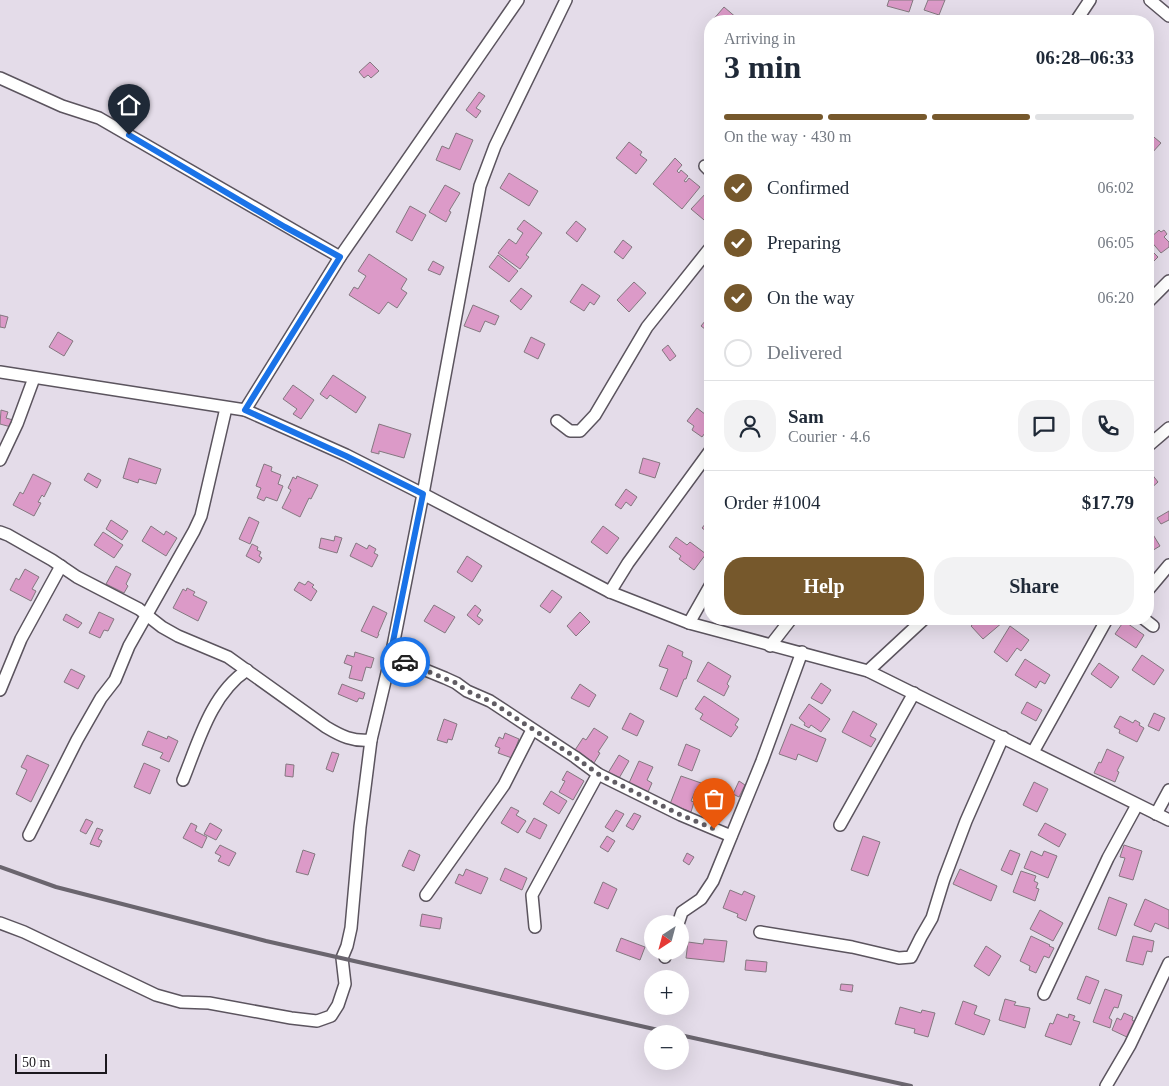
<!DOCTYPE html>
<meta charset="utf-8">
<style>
:root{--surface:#fff;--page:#f2f2f3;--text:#1f2937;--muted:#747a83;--line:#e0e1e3;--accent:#76582c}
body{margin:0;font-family:Georgia,serif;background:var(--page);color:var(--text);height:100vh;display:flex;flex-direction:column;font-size:19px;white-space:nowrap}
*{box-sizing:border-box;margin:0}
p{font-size:16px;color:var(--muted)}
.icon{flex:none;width:28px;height:28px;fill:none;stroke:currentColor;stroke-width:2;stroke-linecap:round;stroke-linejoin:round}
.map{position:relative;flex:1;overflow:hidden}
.side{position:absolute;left:704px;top:15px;width:450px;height:610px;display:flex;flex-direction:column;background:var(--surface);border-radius:20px;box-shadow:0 5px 20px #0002}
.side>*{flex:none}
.needle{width:32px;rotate:216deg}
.buttons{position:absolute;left:644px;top:915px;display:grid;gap:10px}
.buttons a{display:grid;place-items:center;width:45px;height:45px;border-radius:50%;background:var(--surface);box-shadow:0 5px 20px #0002;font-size:25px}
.scale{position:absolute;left:15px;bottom:12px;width:92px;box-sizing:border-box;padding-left:5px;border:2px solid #1b181d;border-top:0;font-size:14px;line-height:18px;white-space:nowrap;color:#1b181d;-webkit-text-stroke:4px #fff;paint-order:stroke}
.pin{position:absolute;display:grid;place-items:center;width:42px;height:42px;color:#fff;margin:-51px -21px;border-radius:50% 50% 50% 0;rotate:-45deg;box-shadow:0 0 5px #0007}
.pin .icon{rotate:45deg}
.courier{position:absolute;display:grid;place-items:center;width:50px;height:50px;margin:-25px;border:4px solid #1a73e8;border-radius:50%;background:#fff;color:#222;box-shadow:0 1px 6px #0007}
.headline em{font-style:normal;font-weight:800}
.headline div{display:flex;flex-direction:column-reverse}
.headline{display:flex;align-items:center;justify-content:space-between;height:85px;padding:0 20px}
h1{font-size:32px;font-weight:800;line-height:38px}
.bar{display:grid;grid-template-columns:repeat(4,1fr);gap:8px 5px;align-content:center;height:60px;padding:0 20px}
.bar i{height:6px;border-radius:4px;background:var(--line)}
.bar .on{background:var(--accent)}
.bar p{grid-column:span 4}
.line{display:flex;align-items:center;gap:12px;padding:0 20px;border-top:1px solid var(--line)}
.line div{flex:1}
.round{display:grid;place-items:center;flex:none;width:52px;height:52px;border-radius:20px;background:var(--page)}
ol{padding:0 20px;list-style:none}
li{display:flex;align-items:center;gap:15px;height:55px}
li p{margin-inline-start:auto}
li .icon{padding:5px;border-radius:50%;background:var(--accent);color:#fff;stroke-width:4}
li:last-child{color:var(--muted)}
li i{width:28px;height:28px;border:2px solid var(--line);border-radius:50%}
.action{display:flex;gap:10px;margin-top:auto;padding:10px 20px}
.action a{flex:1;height:58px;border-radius:20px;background:var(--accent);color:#fff;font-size:20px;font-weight:800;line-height:58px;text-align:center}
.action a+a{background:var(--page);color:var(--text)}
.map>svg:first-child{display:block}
.building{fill:#dc9ac8;stroke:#847880}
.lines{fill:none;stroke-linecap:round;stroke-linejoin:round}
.minor-casing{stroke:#5b545e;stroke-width:14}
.minor{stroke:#fff;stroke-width:11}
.rail{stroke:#6a656e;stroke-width:4}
.done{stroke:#615d64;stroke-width:5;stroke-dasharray:0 9}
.route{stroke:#1a73e8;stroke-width:6}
</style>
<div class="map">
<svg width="1169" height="1086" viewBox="0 0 1169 1086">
<rect width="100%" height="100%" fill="#e4dce9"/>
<!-- building -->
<g class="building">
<polygon points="889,0 913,0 909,12 887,6"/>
<polygon points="928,0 945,0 939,15 924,10"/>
<polygon points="724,7 738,19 741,16 747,21 712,21"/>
<polygon points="370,62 379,71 371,78 368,75 364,78 359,72"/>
<polygon points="479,92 485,96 476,108 481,111 476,118 466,110"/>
<polygon points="1148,132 1161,143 1151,154 1148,151"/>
<polygon points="456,133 473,140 460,170 436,160 442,146 449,149"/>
<polygon points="629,142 642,152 640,155 647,160 636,174 616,158"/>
<polygon points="675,158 682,165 677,171 679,173 681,170 688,176 684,181 686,182 689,178 700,187 682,209 653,184"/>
<polygon points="509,173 538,191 529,206 500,188"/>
<polygon points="445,185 460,193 449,211 451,212 446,222 429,212"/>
<polygon points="707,192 710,194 710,225 691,209"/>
<polygon points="410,206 426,215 412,241 396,232"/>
<polygon points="524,220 542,233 526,255 529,257 520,269 498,253 509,239 516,244 523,233 517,229"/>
<polygon points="576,221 586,229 577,242 566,233"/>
<polygon points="1159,230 1161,232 1164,230 1167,234 1164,237 1169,242 1169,247 1161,253 1149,239"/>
<polygon points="623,240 632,247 623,259 614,252"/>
<polygon points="1148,247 1158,257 1148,267"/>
<polygon points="369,254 407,279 401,289 407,293 397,308 388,302 379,314 349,295 354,287 358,289 366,276 358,271"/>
<polygon points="498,255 518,271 509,282 489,267"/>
<polygon points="433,261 444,267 440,275 428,270"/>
<polygon points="634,282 646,293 629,312 617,300"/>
<polygon points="582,284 600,296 594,305 590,302 584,311 570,302"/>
<polygon points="521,288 532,296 521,310 510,301"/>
<polygon points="473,305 499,316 495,325 485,321 480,332 464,326"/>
<polygon points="710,305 710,333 701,326 710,315 705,311"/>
<polygon points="0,315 8,317 5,328 0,327"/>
<polygon points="58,332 73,341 64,356 49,347"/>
<polygon points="531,337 545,344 538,359 524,352"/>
<polygon points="668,345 676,356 670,361 662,350"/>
<polygon points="333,375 366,397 356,413 330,395 327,399 320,394"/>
<polygon points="293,385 314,400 301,419 293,414 297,409 283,399"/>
<polygon points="697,408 710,418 710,426 702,437 692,430 694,426 687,421"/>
<polygon points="1,410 8,412 6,418 13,420 11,427 0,424"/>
<polygon points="379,424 411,434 404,458 379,451 379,454 371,452"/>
<polygon points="129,458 161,469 156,484 139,479 138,483 123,478"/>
<polygon points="643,458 660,463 655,478 639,473"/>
<polygon points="264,464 272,467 271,471 281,475 278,484 283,486 277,501 266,497 264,501 257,498 261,488 256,486"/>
<polygon points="88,473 101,480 97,488 84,480"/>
<polygon points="1151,473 1158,482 1148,491 1148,475"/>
<polygon points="33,474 51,483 44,497 42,495 38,502 41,503 34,516 13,505 20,492 23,494"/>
<polygon points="297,476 318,485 311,499 309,498 300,517 282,508 291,490 288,488 293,477 296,479"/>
<polygon points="626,489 637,497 631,506 626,502 621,509 615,505"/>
<polygon points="1169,511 1169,520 1161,524 1157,518"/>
<polygon points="249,517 259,522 250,544 239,539"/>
<polygon points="710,518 710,534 702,528"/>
<polygon points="111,520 128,531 122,540 106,529"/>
<polygon points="151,526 164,535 166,531 177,538 166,556 142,541"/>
<polygon points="603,526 619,538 607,554 591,542"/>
<polygon points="1149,528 1160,546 1150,552 1148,549 1148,529"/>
<polygon points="103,532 123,545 114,558 94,545"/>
<polygon points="335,536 342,538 337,553 319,548 321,538 334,541"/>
<polygon points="676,537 687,545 690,542 706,554 694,570 679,559 681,556 669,547"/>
<polygon points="356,543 367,549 369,545 376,549 374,553 378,555 372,567 350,556"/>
<polygon points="252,544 258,547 257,550 261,552 259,556 262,558 259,563 246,556"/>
<polygon points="467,556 482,566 472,582 457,572"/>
<polygon points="116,566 131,574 126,584 128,586 124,593 106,584"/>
<polygon points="25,569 39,577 32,589 36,591 31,601 10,590 16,578 19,580"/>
<polygon points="308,581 314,585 312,587 317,591 311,601 294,590 299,582 305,585"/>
<polygon points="187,588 195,592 193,595 207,602 198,621 173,608 183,589 186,591"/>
<polygon points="552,590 562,597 550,613 540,606"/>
<polygon points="434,605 455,617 445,633 424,621"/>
<polygon points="475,605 481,610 477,616 483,620 479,625 467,615"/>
<polygon points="373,606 387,613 378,634 379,634 377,638 361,631"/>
<polygon points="99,612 114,619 108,631 104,630 100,638 89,633"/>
<polygon points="580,612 590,622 576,636 567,626"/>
<polygon points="66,614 82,623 78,628 63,620"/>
<polygon points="979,619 1001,619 1003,622 983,639 971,626"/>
<polygon points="1124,621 1144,635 1136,648 1115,634"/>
<polygon points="1010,626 1029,640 1021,651 1017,648 1007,662 994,652"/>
<polygon points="668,645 683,652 682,656 692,661 686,679 684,679 677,697 660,689 668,669 659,666"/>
<polygon points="355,652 374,658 371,668 366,667 362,681 349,678 352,666 344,663 347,655 354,657"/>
<polygon points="1142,655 1164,670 1154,685 1132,670"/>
<polygon points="1025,659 1050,675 1045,684 1040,681 1036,688 1015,675"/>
<polygon points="708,662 731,676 727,684 729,686 724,696 697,681"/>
<polygon points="1099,663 1119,677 1111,688 1091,674"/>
<polygon points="71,669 85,676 78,689 64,682"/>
<polygon points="821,683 831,690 822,704 811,698"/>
<polygon points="342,684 365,693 363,699 359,698 357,702 338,694"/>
<polygon points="580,684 596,695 589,707 571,698"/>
<polygon points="704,696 739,719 735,725 738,727 731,737 700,719 703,714 695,709"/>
<polygon points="1027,702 1042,710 1036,721 1021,713"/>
<polygon points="809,704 830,719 821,732 811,725 809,728 804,725 805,723 799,718"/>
<polygon points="853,711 877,724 870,736 876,739 871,747 842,732"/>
<polygon points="630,713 644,721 637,736 622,729"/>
<polygon points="1154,713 1165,718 1159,731 1148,726"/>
<polygon points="1120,716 1133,723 1135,720 1140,723 1139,725 1144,728 1137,742 1119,733 1120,730 1114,727"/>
<polygon points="444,719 457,724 452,740 448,739 447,743 437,740"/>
<polygon points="791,724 826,739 817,762 798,754 796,760 779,754"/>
<polygon points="594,728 608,737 598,752 600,753 594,763 591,760 589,763 573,753 583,738 586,740"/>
<polygon points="148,731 167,739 168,736 178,741 169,762 160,758 163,753 142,745"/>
<polygon points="505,733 519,739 512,758 498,753 500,748 495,746 499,737 503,739"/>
<polygon points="686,744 700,750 692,771 678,765"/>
<polygon points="1107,749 1124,757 1117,771 1119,772 1115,782 1094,773 1099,762 1101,763"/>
<polygon points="332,752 339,754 333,772 326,769"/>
<polygon points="27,755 49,765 31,802 16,794 27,770 21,767"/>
<polygon points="619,755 629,761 618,780 608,773"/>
<polygon points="639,761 653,767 647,780 652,783 648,792 629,783"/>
<polygon points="144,763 160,770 150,794 134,787"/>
<polygon points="286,764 294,765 293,777 285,776"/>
<polygon points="567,771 584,781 573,800 559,792 565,781 562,780"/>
<polygon points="681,776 704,784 701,791 696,789 691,801 694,802 691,812 670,804"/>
<polygon points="739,781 745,785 739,797 733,794"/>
<polygon points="1034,782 1048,789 1037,812 1023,805"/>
<polygon points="551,791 567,801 559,814 543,804"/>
<polygon points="511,807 519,811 516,815 526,821 518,833 501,823"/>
<polygon points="616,810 624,814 613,832 605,827"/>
<polygon points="634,813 641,816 633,830 626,826"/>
<polygon points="534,818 547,825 540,839 526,832"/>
<polygon points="86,819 93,822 86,834 80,831"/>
<polygon points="191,823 197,826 195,831 207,837 202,848 183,838"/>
<polygon points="210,823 222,830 216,840 204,834"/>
<polygon points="1045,823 1066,834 1059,847 1038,835"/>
<polygon points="97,828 103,830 98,839 102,841 99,847 90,844"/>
<polygon points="607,836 615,841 608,852 600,847"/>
<polygon points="863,836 880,842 868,876 851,870"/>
<polygon points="220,845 236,853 229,866 218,861 221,856 215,853"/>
<polygon points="1124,845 1142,851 1133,880 1119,876 1125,858 1120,857"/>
<polygon points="303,850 315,854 308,875 296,872"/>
<polygon points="409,850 420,855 414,871 402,866"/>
<polygon points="1010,850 1020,854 1012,875 1001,870"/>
<polygon points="1031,851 1042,856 1044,851 1057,856 1048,878 1024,868"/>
<polygon points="687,853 694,857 689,865 683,861"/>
<polygon points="505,868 527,878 522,890 500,880"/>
<polygon points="466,869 488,878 481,894 455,883 459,874 463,876"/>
<polygon points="960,869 997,886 991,901 953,884"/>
<polygon points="1021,871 1036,876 1034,881 1038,883 1036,888 1039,889 1035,901 1013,892"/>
<polygon points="603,882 617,889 608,909 594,903"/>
<polygon points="730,890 742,895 744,891 755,896 746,921 737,917 738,914 723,908"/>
<polygon points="1109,897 1127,904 1116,936 1098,929"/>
<polygon points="1145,899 1169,910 1169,929 1155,923 1151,932 1134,925"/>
<polygon points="1040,910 1063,923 1053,941 1030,929"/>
<polygon points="422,914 442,918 440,929 420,926"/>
<polygon points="1031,936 1050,945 1049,946 1054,948 1049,958 1044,956 1036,973 1029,970 1030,966 1020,961"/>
<polygon points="1133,936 1154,941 1152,952 1147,951 1143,965 1126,961"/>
<polygon points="621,938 645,947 640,960 616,951"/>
<polygon points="704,939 727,941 724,962 686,958 688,942 703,944"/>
<polygon points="986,946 1001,956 989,976 974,966"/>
<polygon points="746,960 767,962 766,972 745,970"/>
<polygon points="1086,976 1099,981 1090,1004 1077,999"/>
<polygon points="841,984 853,985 852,992 840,990"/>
<polygon points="1105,989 1122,995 1118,1008 1114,1007 1109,1018 1112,1020 1110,1028 1093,1022"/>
<polygon points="1005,999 1016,1002 1014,1005 1030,1008 1025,1028 999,1020"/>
<polygon points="963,1001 977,1006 974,1014 990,1020 984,1035 955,1024"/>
<polygon points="900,1007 921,1013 922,1010 935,1013 928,1037 914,1033 915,1029 895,1024"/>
<polygon points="1124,1013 1133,1017 1132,1020 1139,1024 1129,1038 1112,1030 1117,1018 1121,1020"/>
<polygon points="1057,1014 1068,1018 1069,1014 1075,1016 1073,1020 1080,1022 1071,1045 1045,1036 1050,1023 1053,1024"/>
</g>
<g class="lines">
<defs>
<g id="minor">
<polyline points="1150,0 1169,16"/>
<polyline points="1076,21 1090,0"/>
<polyline points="0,78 62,106 99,118 340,257"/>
<polyline points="705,166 710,171"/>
<polyline points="1148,302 1169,281"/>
<polyline points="0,372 245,410 340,257 518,0"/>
<polyline points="245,410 346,455 423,494 610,592 689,623 868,671 1169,820"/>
<polyline points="557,421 570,431 580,431 595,415 647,327 710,248"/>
<polyline points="1148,446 1169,428"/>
<polyline points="0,460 17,424 34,378"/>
<path d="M0,532L8,535L52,560L77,577L139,609L162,627L178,636L228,657L326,727C341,736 353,742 371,740"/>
<polyline points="1148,590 1169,565"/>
<polyline points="610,592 628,563 710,451"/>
<polyline points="1144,619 1153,626"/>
<polyline points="689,623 710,586"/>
<polyline points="770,646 791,619"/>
<polyline points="391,656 445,678 456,683 467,691 490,701 575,757 598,774 681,815 731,836"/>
<polyline points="868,671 924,619"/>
<polyline points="0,690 21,639 61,566"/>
<polyline points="1033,752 1107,619"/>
<path d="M183,780C198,743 211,694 247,670"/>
<polyline points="1156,814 1169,790"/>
<polyline points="840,825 914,693"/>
<polyline points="29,835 77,740 101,698 115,680 129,646 194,531 201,516 226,408"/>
<polyline points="426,895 504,785 532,730"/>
<polyline points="0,923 24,932 156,995 181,1002 209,1003 291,1018 317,1021 331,1016 338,1005 345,984 342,958 347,946 351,928 360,827 371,740 391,656 423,494 480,186 495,146 566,0"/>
<polyline points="678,924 682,912 701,899 713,881 762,761 802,652"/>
<polyline points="535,927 532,895 598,774"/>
<polyline points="760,932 852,947 899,958 911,957 921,937 932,918 944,879 966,821 1003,737"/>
<polyline points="665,957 667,951"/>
<polyline points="1044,994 1108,858 1137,805"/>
<polyline points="1106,1086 1130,1045 1169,963"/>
</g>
</defs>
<!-- minor casing -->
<use href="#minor" class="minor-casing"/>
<!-- minor -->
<use href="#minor" class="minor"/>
<!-- rail -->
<g class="rail">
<polyline points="0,867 56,887 266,941 676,1034"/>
<polyline points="680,1035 911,1086"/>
</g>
</g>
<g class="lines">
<!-- done -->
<polyline class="done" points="405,662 456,683 467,691 490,701 575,757 598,774 681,815 714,829"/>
<!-- route -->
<polyline class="route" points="129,135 285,227 340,257 245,410 346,456 423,494 390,656 405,662"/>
</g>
</svg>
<div class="buttons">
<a><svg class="needle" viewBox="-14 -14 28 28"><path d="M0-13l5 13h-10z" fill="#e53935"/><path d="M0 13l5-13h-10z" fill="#747a83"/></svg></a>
<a>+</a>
<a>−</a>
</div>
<div class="scale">50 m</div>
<div class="pin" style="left:714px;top:829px;background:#ea580c"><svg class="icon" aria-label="bag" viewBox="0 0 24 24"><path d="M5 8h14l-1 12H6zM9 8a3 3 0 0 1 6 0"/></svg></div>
<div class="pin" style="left:129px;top:135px;background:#1f2937"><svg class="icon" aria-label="home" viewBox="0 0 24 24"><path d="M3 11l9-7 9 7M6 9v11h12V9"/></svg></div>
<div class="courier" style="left:405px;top:662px"><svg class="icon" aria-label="car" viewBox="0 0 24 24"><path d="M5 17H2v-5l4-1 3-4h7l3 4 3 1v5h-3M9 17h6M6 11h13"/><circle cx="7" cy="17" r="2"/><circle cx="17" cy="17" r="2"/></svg></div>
<section class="side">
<div class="headline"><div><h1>3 min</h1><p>Arriving in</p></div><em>06:28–06:33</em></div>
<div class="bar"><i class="on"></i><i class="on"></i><i class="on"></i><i></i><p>On the way · 430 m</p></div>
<ol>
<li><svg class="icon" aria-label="check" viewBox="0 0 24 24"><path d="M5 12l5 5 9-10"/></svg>Confirmed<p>06:02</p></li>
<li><svg class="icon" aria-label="check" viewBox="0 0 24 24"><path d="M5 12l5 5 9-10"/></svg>Preparing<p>06:05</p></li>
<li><svg class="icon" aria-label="check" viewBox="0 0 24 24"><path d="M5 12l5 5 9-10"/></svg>On the way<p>06:20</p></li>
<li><i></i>Delivered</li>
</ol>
<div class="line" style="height:90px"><a class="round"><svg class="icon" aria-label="person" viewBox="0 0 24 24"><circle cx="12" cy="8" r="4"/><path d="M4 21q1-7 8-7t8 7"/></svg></a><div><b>Sam</b><p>Courier · 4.6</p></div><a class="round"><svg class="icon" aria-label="chat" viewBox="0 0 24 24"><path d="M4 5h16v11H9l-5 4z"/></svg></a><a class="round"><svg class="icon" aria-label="phone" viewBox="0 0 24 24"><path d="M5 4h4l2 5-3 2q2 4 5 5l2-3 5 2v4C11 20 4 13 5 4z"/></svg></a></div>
<div class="line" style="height:65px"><div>Order #1004</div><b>$17.79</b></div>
<div class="action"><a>Help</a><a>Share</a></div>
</section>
</div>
